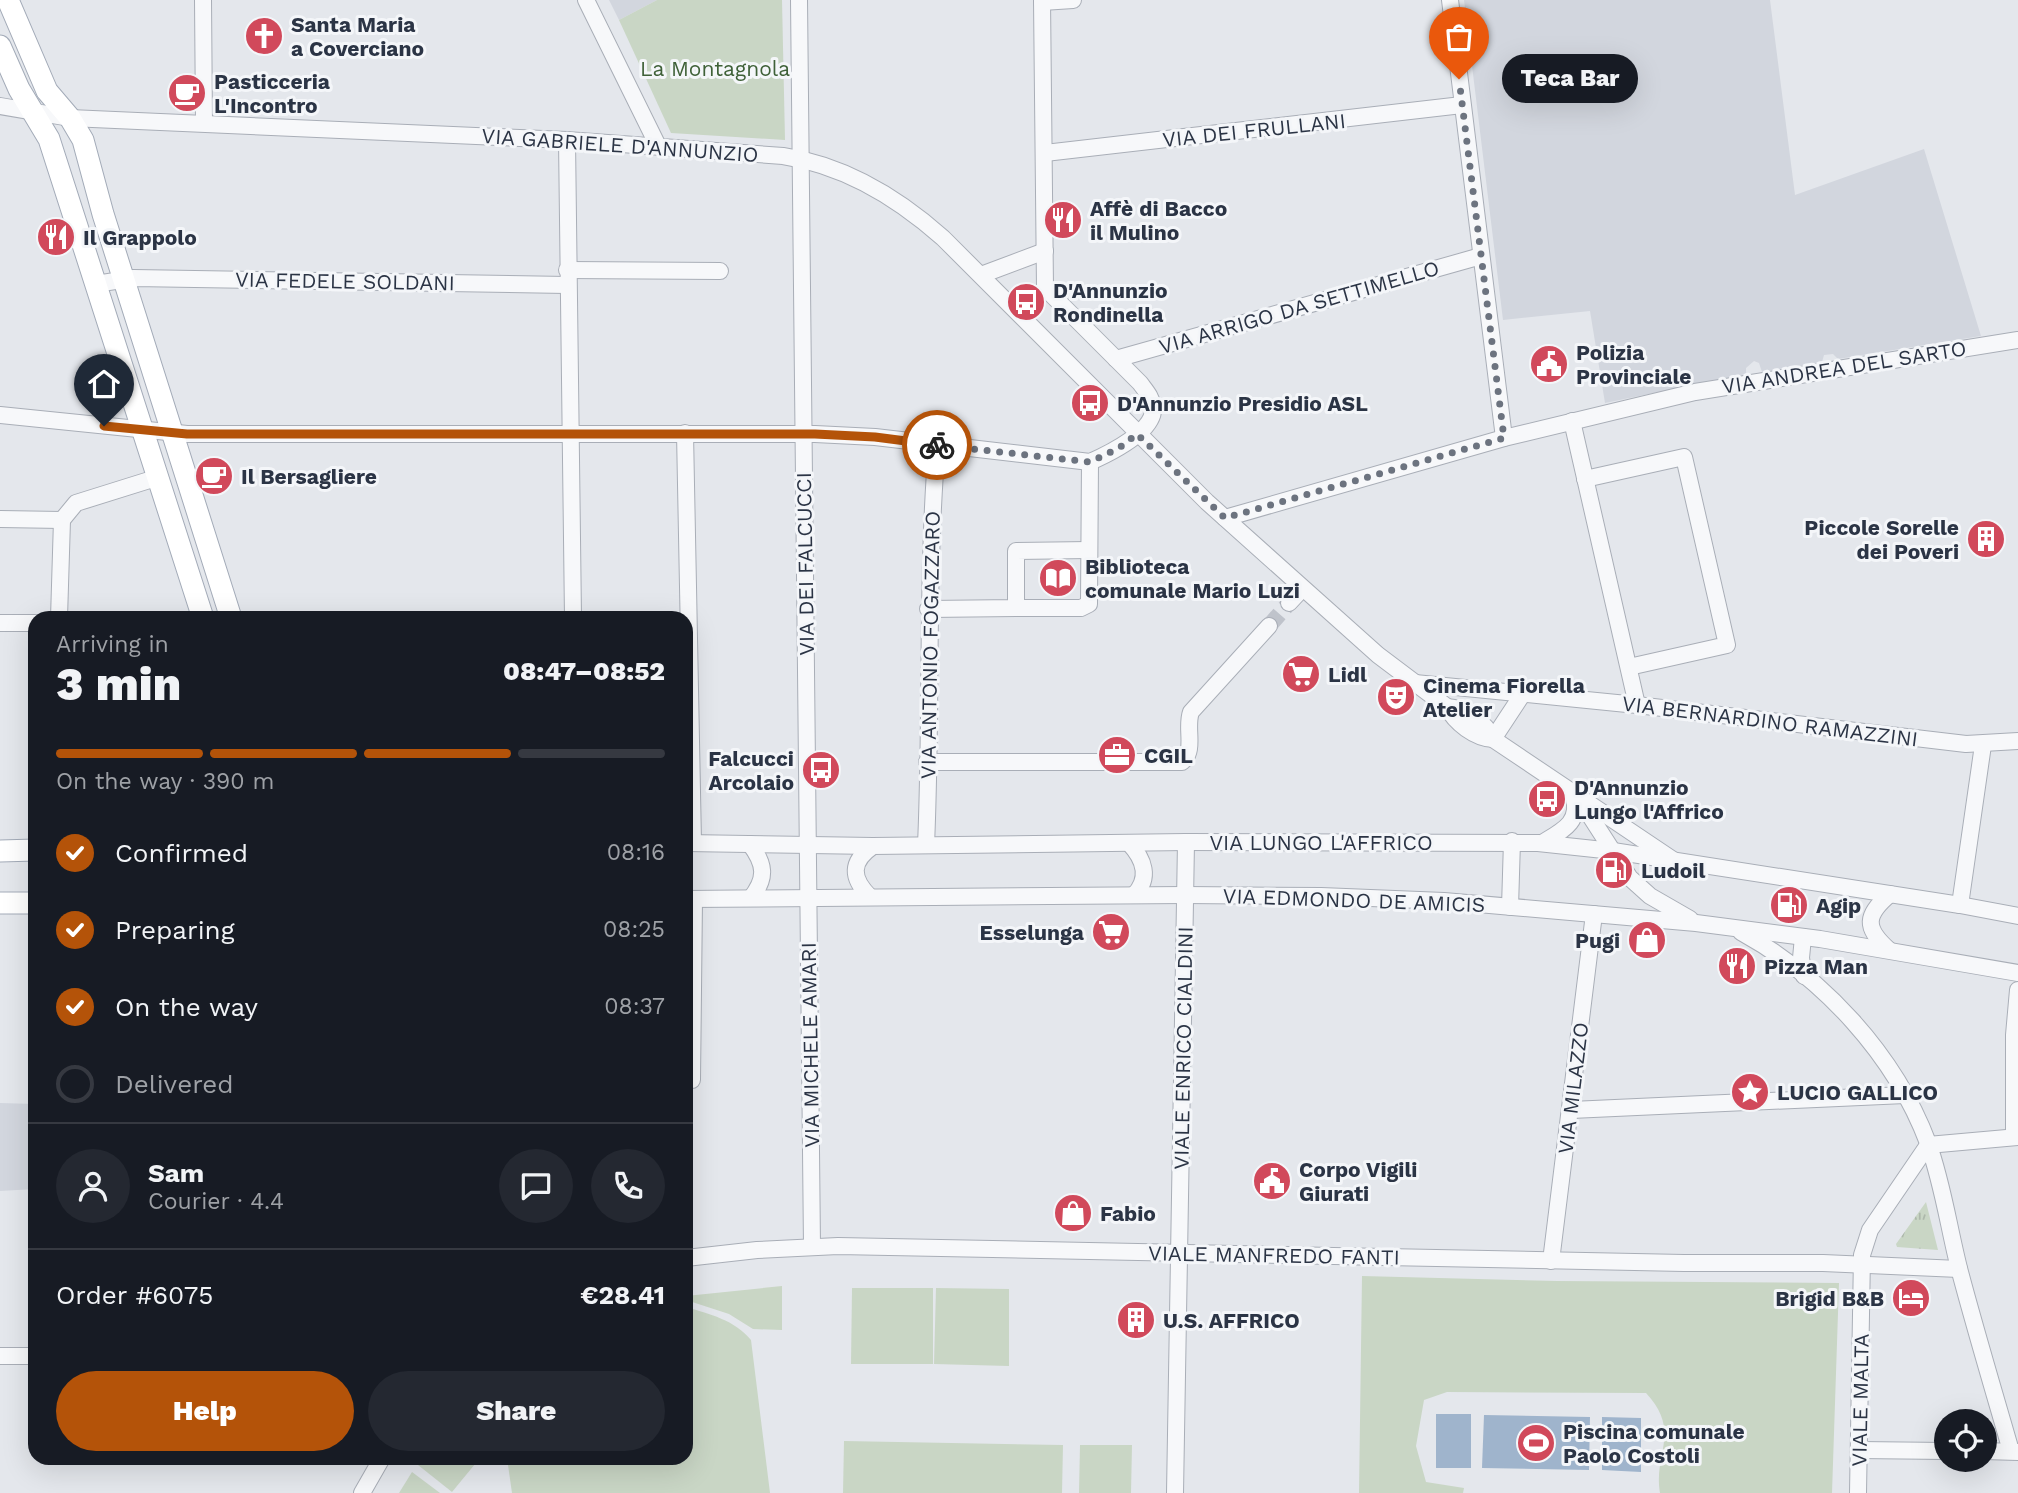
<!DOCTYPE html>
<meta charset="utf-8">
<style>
:root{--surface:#171b24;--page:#242831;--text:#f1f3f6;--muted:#9ea1a6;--line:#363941;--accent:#b45309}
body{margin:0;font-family:"Work Sans",sans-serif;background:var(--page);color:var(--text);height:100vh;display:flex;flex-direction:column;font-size:26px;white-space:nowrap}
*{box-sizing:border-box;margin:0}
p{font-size:23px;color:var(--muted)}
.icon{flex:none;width:38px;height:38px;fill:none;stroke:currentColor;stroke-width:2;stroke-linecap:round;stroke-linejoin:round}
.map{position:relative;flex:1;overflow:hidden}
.side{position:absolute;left:28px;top:611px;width:665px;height:854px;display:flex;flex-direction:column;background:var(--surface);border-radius:21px;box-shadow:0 7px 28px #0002}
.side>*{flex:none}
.tools{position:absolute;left:1934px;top:1409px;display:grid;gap:14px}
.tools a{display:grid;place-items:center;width:63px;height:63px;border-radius:50%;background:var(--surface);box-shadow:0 7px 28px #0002;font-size:35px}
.pin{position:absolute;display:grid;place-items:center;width:60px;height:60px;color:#fff;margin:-72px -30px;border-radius:50% 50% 50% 0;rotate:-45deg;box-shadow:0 0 7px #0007}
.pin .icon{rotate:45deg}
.courier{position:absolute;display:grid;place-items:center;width:70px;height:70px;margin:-35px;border:5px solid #b45309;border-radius:50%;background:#fff;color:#222;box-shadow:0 2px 9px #0007}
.bubble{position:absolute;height:49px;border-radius:24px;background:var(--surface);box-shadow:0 7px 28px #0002;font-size:23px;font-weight:800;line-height:49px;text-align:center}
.overview em{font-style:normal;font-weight:800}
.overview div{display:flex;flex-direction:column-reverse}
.overview{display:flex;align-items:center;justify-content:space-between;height:119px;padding:0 28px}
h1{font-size:46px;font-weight:800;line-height:52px}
.bar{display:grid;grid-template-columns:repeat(4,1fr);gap:10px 7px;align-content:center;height:84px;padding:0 28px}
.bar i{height:9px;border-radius:5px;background:var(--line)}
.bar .on{background:var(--accent)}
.bar p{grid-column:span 4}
.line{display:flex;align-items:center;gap:18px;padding:0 28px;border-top:2px solid var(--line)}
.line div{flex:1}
.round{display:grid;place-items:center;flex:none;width:74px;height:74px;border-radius:37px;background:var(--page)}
ol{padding:0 28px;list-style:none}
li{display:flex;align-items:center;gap:21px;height:77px}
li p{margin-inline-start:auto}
li .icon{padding:7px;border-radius:50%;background:var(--accent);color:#fff;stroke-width:4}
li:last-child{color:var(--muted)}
li i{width:38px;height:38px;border:4px solid var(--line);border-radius:50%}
.primary-button{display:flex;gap:14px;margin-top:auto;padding:14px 28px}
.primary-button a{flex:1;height:80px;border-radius:42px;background:var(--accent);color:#fff;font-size:28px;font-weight:800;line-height:80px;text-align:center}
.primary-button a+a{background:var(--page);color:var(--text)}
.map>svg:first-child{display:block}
.built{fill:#d2d6de}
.grass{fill:url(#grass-tufts)}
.park{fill:#c9d6c5}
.water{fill:#9fb4cc}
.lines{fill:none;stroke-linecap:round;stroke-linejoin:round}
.minor-tunnel{stroke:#bfc3cb;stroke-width:16;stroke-dasharray:16 8;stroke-linecap:butt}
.minor-casing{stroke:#a9aeb7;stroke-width:18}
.major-casing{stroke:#a3abb8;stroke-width:23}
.minor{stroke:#f7f8fa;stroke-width:16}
.major{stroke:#fff;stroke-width:21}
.done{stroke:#6c737f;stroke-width:7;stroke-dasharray:0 12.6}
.route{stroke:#b45309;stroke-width:9}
.labels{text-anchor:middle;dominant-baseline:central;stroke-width:6;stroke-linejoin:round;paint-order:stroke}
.poi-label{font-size:21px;font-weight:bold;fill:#2b3445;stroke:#f4f6f9;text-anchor:start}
.park-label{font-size:21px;fill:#3f6138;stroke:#f4f6f9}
.street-label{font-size:21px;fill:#2b3445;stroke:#f4f6f9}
</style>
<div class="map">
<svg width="2018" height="1493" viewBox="0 0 2018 1493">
<defs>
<pattern id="grass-tufts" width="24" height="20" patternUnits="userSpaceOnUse" patternTransform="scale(1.75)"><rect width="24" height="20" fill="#c9d6c5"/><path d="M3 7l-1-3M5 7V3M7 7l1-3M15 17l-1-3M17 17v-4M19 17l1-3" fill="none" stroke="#adb8ab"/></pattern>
</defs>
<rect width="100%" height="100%" fill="#e4e7ec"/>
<!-- built -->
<g class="built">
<polygon points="609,0 657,0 619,20"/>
<polygon points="1464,0 1770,0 1795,195 1924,149 1981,336 1838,359 1833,354 1824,355 1822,362 1762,372 1759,363 1754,361 1746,368 1746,374 1605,403 1590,311 1503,320"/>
<polygon points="0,1103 35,1104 35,1189 0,1191"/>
</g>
<!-- grass -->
<polygon class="grass" points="1926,1202 1938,1250 1897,1247 1896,1244"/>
<!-- park -->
<g class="park">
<polygon points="657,0 782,0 785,140 671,133 619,20"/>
<path d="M1362,1276L1557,1281L1839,1283L1832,1493H1660C1653,1453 1682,1432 1646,1393L1447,1392L1424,1400L1416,1446L1426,1482L1464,1488L1463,1493H1359Z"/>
<polygon points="782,1286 782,1330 753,1329 729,1314 686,1300 686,1296"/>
<polygon points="852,1288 933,1288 933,1364 851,1364"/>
<polygon points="936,1288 1009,1289 1009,1366 934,1364"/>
<path d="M686,1307C709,1314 735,1320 751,1340L770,1493H512L507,1458H686Z"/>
<polygon points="844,1441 1063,1445 1062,1493 843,1493"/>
<polygon points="1080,1445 1132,1445 1131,1493 1079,1493"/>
<polygon points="424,1458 480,1458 452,1492 418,1465"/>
<polygon points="412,1472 440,1493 399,1493"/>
</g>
<!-- water -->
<g class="water">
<rect x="1436" y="1414" width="35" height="54"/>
<polygon points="1484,1415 1590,1417 1589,1470 1482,1468"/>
<polygon points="1602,1417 1641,1418 1641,1472 1602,1470"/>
</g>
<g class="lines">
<!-- minor-tunnel -->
<polyline class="minor-tunnel" points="1269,626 1289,603"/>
<defs>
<g id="minor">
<polyline points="203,0 204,123"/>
<polyline points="586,0 658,146"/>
<polyline points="799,0 812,1246"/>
<polyline points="1450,0 1504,438"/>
<polyline points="1042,2 1073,0"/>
<path d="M0,106L70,118L567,140L783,156C843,165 898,198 943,238L1207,502L1378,655L1447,707C1455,723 1475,738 1493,739L1673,860"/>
<polyline points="567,140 573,618"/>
<polyline points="1045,153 1462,105"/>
<polyline points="567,270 720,271"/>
<polyline points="981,275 1045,251"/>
<polyline points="96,284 134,278 567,285"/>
<polyline points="1116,359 1481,256"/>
<path d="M0,415L187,434H815L875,437L1090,462C1108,454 1156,431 1153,407C1152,397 1145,390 1140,383L1045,288L1042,0"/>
<polyline points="1572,421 1637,705"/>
<polyline points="685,433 693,843"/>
<polyline points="1585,479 1684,457 1727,645 1629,667"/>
<polyline points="1225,518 1504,438 1695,392 2018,340"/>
<polyline points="0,519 62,520 76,503 159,477"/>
<polyline points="1289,603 1302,589"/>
<polyline points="1016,608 1081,608 1089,604 1090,462"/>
<polyline points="928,609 1016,608 1016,551 1089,550"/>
<polyline points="59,618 62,520"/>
<polyline points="0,623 35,623"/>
<polyline points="1415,683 1637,705 1966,744 2018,741"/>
<path d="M1447,707C1464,708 1486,722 1493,739"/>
<polyline points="1493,739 1522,695"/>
<path d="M927,762H1182C1196,750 1185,728 1191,712L1269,626"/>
<polyline points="1583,805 1630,878 1650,896 1690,919"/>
<polyline points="686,843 873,846 1186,842 1538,843 1613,851 1960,905 2018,916"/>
<path d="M1129,843C1144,859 1151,878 1134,895"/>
<path d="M1542,843C1562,831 1582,822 1573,795"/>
<path d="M750,844C765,864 767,878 751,898"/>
<path d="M926,845C932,711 926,578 937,445"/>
<path d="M870,897C851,878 850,862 873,846"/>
<polyline points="686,899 1185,895 1321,896 1444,901 1696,923 1820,939 2018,973"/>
<polyline points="1960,905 1983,745"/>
<polyline points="1510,907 1512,841"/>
<path d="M1741,932C1823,977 1895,1055 1928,1143C1943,1184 1949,1230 1960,1272C1976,1332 1994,1392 2011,1451"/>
<polyline points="1803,937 1801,958 1804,976"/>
<path d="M1889,950C1864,928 1865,915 1890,894"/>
<polyline points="692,1080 694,899"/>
<polyline points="1571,1110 1905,1095"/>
<polyline points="2014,1137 2014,1035 2018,990"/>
<polyline points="1928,1145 2018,1137"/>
<polyline points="686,1258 757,1250 838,1246 1684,1263 1823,1263 1959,1269"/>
<polyline points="1551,1261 1594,914"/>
<polyline points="0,1356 35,1356"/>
<polyline points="1859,1450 1946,1451"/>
<polyline points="1984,1451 2018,1452"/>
<polyline points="362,1493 382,1458"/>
<polyline points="1175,1493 1186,842"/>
<polyline points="1858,1493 1862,1255 1870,1230 1928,1145"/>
</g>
<g id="major">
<polyline points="8,0 47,91 70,118 83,140 103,214 231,618"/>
<polyline points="0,46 19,89 49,139 203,618"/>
<polyline points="0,851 35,850"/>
<polyline points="0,903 35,903"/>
</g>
</defs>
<!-- minor casing -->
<use href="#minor" class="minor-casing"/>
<!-- major casing -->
<use href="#major" class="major-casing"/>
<!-- minor -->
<use href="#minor" class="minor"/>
<!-- major -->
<use href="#major" class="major"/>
</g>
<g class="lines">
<!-- done -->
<polyline class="done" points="937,445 1090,462 1119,448 1137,434 1225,518 1504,438 1459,79"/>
<!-- route -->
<polyline class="route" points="104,426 187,434 815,434 875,437 937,445"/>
</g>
<!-- icons -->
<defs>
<symbol id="church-disc" viewBox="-11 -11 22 22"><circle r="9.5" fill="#d1495b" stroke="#f4f6f9"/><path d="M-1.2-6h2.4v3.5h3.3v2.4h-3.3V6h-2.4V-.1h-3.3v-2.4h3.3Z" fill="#fff"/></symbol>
<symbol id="cafe-disc" viewBox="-11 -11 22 22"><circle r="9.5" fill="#d1495b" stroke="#f4f6f9"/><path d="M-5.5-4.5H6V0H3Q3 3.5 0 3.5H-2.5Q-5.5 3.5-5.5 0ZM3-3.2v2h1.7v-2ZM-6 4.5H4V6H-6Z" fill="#fff"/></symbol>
<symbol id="restaurant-disc" viewBox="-11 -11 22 22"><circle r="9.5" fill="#d1495b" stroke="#f4f6f9"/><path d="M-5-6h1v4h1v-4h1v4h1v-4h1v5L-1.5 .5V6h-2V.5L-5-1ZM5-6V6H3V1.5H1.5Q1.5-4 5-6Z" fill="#fff"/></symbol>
<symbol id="bus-disc" viewBox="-11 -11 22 22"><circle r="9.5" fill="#d1495b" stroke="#f4f6f9"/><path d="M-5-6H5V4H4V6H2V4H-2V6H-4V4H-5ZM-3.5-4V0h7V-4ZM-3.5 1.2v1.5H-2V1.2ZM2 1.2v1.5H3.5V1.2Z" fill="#fff"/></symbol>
<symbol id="civic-disc" viewBox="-11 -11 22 22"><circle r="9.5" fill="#d1495b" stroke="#f4f6f9"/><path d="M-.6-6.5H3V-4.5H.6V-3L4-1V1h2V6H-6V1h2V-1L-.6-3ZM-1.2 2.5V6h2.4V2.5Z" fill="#fff"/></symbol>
<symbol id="building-disc" viewBox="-11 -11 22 22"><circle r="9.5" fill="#d1495b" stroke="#f4f6f9"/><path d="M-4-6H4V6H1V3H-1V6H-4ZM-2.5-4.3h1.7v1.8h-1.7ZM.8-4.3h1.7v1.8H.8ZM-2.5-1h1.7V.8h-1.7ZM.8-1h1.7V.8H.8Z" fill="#fff"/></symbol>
<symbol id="library-disc" viewBox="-11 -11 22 22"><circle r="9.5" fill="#d1495b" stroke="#f4f6f9"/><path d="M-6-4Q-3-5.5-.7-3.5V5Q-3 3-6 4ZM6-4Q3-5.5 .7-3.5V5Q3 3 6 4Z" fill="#fff"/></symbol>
<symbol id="supermarket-disc" viewBox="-11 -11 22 22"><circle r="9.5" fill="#d1495b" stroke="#f4f6f9"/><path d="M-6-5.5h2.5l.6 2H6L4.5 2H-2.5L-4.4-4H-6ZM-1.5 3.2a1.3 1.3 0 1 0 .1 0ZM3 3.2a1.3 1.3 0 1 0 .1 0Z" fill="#fff"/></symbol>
<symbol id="theatre-disc" viewBox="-11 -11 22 22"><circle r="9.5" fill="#d1495b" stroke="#f4f6f9"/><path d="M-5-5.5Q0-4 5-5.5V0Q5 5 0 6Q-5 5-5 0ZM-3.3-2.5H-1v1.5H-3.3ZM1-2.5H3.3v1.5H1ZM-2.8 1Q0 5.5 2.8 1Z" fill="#fff"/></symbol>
<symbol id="office-disc" viewBox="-11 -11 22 22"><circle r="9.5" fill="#d1495b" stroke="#f4f6f9"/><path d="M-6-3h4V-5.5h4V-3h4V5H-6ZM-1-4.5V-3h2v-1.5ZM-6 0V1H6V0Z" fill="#fff"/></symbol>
<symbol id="fuel-disc" viewBox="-11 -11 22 22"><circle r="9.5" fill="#d1495b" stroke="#f4f6f9"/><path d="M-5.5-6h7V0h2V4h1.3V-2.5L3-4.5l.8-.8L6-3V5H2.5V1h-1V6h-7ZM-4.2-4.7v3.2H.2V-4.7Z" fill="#fff"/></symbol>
<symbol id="shop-disc" viewBox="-11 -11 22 22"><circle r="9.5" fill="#d1495b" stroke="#f4f6f9"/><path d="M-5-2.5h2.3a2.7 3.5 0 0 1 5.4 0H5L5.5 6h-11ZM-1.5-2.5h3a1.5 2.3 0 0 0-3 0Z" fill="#fff"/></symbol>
<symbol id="sight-disc" viewBox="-11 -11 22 22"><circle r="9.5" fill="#d1495b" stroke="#f4f6f9"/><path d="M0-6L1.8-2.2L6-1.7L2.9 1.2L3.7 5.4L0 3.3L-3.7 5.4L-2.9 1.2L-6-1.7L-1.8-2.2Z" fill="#fff"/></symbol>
<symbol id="hotel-disc" viewBox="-11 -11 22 22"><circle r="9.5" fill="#d1495b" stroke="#f4f6f9"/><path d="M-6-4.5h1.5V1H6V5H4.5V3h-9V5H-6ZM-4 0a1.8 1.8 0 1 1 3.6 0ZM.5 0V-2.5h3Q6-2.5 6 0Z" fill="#fff"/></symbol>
<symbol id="stadium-disc" viewBox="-11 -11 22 22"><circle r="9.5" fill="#d1495b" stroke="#f4f6f9"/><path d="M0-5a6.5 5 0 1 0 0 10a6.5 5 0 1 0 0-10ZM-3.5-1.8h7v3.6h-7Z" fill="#fff"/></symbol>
</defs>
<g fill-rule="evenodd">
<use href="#church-disc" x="242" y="14" width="44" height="44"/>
<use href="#cafe-disc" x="165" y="71" width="44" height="44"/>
<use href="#restaurant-disc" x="1041" y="198" width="44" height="44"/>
<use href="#restaurant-disc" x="34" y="215" width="44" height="44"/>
<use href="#bus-disc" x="1004" y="280" width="44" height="44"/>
<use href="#civic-disc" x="1527" y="342" width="44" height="44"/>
<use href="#bus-disc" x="1068" y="381" width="44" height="44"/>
<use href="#cafe-disc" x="192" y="454" width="44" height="44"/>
<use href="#building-disc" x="1964" y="517" width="44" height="44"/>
<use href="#library-disc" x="1036" y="556" width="44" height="44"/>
<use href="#supermarket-disc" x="1279" y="652" width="44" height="44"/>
<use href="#theatre-disc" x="1374" y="675" width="44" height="44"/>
<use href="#office-disc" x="1095" y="733" width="44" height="44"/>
<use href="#bus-disc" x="799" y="748" width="44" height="44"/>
<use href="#bus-disc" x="1525" y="777" width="44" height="44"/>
<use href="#fuel-disc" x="1592" y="848" width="44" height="44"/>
<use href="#fuel-disc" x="1767" y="883" width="44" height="44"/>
<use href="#supermarket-disc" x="1089" y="910" width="44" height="44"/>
<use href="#shop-disc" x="1625" y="918" width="44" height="44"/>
<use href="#restaurant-disc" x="1715" y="944" width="44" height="44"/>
<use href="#sight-disc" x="1728" y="1070" width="44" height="44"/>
<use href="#civic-disc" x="1250" y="1159" width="44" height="44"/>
<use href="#shop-disc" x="1051" y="1191" width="44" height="44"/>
<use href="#hotel-disc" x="1889" y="1276" width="44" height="44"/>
<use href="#building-disc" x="1114" y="1298" width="44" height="44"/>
<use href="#stadium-disc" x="1514" y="1421" width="44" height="44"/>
</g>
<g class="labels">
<!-- poi labels -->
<g class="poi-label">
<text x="291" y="24">Santa Maria<tspan x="291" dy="24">a Coverciano</tspan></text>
<text x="214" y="81">Pasticceria<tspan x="214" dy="24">L'Incontro</tspan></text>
<text x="1090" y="208">Affè di Bacco<tspan x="1090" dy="24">il Mulino</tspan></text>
<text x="83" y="237">Il Grappolo</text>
<text x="1053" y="290">D'Annunzio<tspan x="1053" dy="24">Rondinella</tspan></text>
<text x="1576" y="352">Polizia<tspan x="1576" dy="24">Provinciale</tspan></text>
<text x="1117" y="403">D'Annunzio Presidio ASL</text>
<text x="241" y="476">Il Bersagliere</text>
<text x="1959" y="527" text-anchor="end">Piccole Sorelle<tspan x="1959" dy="24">dei Poveri</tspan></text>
<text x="1085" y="566">Biblioteca<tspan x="1085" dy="24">comunale Mario Luzi</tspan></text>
<text x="1328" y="674">Lidl</text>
<text x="1423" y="685">Cinema Fiorella<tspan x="1423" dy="24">Atelier</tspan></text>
<text x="1144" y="755">CGIL</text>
<text x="794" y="758" text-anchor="end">Falcucci<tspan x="794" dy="24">Arcolaio</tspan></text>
<text x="1574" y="787">D'Annunzio<tspan x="1574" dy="24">Lungo l'Affrico</tspan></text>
<text x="1641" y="870">Ludoil</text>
<text x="1816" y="905">Agip</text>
<text x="1084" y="932" text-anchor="end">Esselunga</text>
<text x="1620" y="940" text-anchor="end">Pugi</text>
<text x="1764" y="966">Pizza Man</text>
<text x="1777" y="1092">LUCIO GALLICO</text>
<text x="1299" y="1169">Corpo Vigili<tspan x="1299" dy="24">Giurati</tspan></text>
<text x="1100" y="1213">Fabio</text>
<text x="1884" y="1298" text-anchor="end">Brigid B&amp;B</text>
<text x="1163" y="1320">U.S. AFFRICO</text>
<text x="1563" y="1431">Piscina comunale<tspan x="1563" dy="24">Paolo Costoli</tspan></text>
</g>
<!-- park labels -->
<g class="park-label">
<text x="715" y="68">La Montagnola</text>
</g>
<!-- street labels -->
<g class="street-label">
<text transform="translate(1254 130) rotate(-6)">VIA DEI FRULLANI</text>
<text transform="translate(620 145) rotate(4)">VIA GABRIELE D'ANNUNZIO</text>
<text transform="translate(345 281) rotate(1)">VIA FEDELE SOLDANI</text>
<text transform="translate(1299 307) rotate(-16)">VIA ARRIGO DA SETTIMELLO</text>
<text transform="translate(1844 367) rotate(-9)">VIA ANDREA DEL SARTO</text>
<text transform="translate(805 564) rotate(-91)">VIA DEI FALCUCCI</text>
<text transform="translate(930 645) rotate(-89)">VIA ANTONIO FOGAZZARO</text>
<text transform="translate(1770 721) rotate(7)">VIA BERNARDINO RAMAZZINI</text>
<text x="1321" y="842">VIA LUNGO L'AFFRICO</text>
<text transform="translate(1354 900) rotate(2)">VIA EDMONDO DE AMICIS</text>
<text transform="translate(810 1045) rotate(-91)">VIA MICHELE AMARI</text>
<text transform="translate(1183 1048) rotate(-89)">VIALE ENRICO CIALDINI</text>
<text transform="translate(1573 1088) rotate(-83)">VIA MILAZZO</text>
<text transform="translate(1274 1255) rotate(1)">VIALE MANFREDO FANTI</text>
<text transform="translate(1860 1400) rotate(-89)">VIALE MALTA</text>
</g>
</g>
</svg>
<div class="tools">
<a><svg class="icon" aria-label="locate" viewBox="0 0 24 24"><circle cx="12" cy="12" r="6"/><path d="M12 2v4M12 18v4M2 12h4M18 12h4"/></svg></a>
</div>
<div class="pin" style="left:1459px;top:79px;background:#ea580c"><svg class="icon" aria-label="bag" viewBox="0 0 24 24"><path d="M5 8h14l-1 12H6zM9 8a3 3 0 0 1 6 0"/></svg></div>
<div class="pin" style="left:104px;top:426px;background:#1f2937"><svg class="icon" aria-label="home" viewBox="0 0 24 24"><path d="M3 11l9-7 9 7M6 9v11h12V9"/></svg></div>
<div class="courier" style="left:937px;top:445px"><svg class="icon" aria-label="bike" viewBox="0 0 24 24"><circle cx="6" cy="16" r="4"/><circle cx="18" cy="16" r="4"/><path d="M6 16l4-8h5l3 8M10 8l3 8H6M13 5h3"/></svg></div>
<div class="bubble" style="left:1502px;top:54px;width:136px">Teca Bar</div>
<section class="side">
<div class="overview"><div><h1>3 min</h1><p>Arriving in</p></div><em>08:47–08:52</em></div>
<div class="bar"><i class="on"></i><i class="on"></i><i class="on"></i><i></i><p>On the way · 390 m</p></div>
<ol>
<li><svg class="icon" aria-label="check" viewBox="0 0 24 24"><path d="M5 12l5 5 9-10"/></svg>Confirmed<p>08:16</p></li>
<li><svg class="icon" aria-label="check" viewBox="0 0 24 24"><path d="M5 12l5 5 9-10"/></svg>Preparing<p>08:25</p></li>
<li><svg class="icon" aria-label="check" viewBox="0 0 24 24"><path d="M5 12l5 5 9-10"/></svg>On the way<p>08:37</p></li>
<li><i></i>Delivered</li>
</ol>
<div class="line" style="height:126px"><a class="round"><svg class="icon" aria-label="person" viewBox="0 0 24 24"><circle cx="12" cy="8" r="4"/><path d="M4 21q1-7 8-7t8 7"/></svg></a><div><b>Sam</b><p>Courier · 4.4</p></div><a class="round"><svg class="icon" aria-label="chat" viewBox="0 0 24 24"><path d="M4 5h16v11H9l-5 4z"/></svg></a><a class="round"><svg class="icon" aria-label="phone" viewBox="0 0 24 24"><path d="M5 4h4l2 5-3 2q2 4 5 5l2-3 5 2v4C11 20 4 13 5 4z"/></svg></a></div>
<div class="line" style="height:91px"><div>Order #6075</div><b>€28.41</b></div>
<div class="primary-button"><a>Help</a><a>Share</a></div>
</section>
</div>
